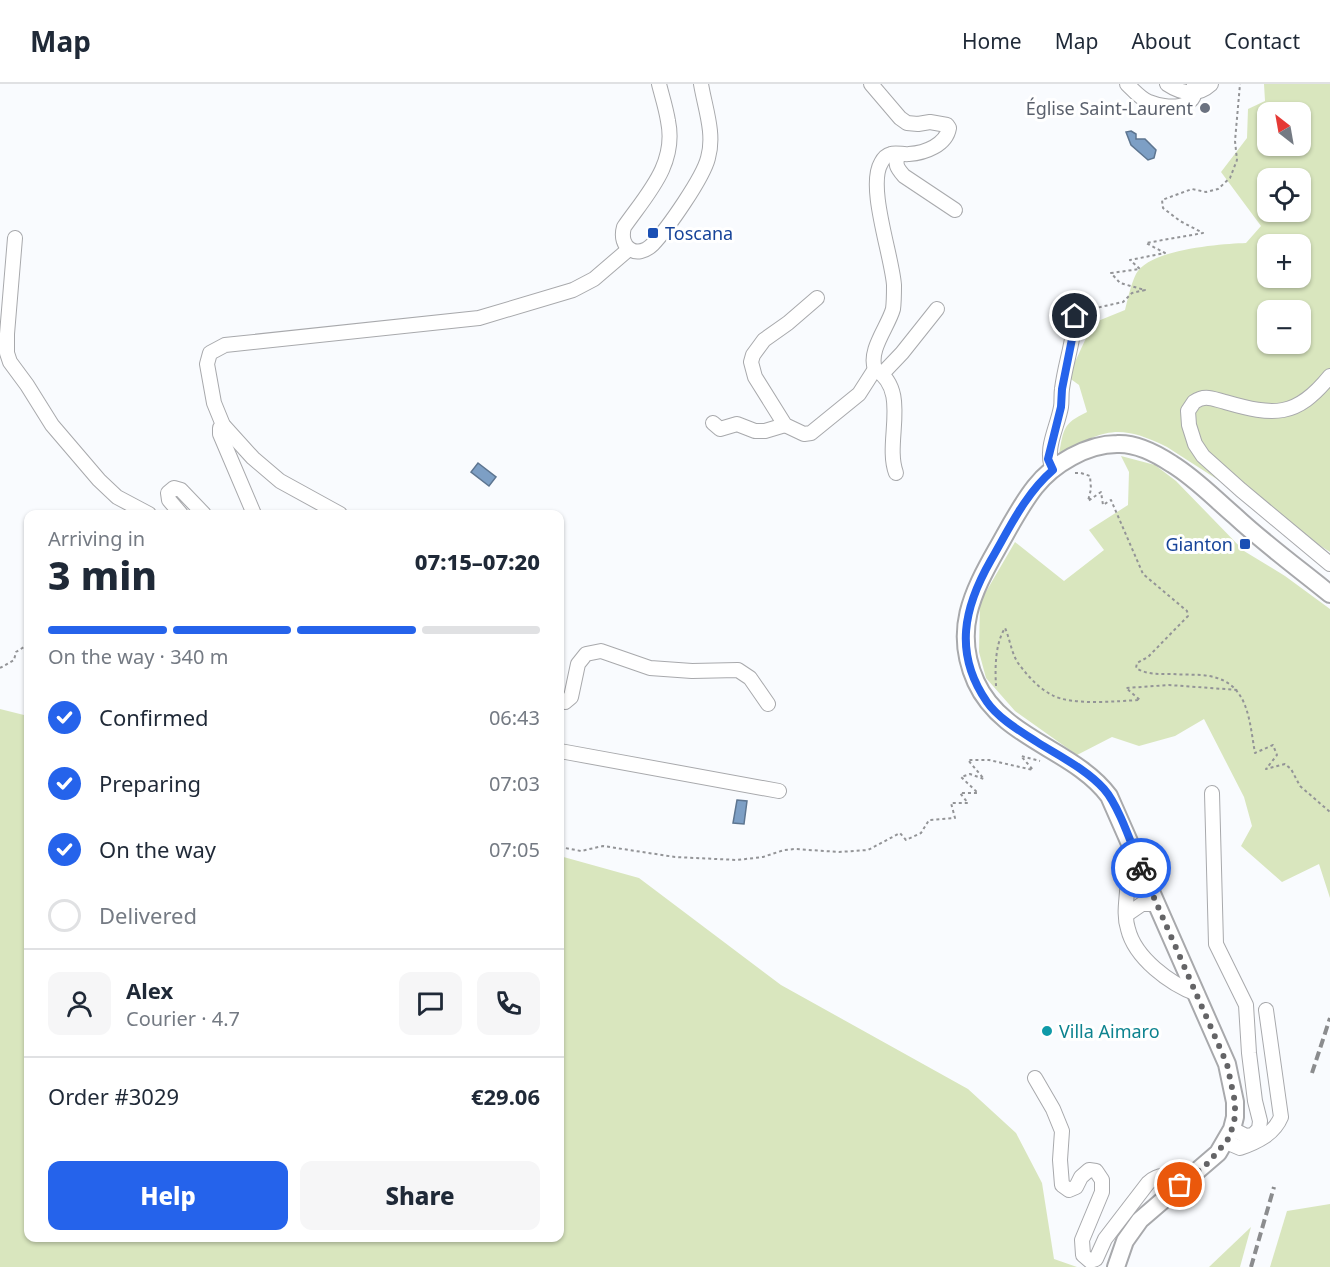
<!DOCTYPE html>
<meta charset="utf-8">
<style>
:root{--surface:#fff;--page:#f6f6f7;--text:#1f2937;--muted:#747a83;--line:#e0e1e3;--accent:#2563eb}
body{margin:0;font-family:"Noto Sans",sans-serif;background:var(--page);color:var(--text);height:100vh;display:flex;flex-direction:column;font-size:22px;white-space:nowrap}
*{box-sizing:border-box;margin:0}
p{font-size:20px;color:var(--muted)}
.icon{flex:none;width:33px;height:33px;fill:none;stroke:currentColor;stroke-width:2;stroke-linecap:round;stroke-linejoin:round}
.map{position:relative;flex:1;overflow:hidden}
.panel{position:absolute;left:24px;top:426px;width:540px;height:732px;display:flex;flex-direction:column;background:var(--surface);border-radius:12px;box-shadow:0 2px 4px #0004}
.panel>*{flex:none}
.needle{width:39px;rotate:329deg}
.fabs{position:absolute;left:1257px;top:18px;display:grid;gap:12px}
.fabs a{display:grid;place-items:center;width:54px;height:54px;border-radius:12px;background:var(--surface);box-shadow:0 2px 4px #0004;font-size:30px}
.pin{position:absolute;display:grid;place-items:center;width:51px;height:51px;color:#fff;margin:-26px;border:3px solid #fff;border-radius:50%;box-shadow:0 2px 6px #0007}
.courier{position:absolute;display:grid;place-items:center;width:60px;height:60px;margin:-30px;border:4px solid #2563eb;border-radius:50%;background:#fff;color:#222;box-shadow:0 2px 8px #0007}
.head em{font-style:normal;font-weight:800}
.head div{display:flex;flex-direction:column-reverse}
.head{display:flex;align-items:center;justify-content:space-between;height:102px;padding:0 24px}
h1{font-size:39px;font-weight:800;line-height:45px}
.bar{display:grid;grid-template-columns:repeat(4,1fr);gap:9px 6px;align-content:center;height:72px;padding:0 24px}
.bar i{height:8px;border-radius:4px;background:var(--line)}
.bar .active{background:var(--accent)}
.bar p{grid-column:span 4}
.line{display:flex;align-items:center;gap:15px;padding:0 24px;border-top:2px solid var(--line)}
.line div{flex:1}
.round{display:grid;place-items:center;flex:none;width:63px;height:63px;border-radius:12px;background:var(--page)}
ol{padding:0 24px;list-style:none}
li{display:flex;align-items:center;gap:18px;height:66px}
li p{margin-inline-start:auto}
li .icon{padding:6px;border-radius:50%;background:var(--accent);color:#fff;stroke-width:4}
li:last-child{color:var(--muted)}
li i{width:33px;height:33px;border:3px solid var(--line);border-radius:50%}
.primary-button{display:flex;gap:12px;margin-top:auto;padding:12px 24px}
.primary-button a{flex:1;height:69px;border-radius:12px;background:var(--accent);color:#fff;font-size:24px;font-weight:800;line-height:69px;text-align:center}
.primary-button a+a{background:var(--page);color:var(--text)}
header{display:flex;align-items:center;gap:36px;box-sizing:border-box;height:84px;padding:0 30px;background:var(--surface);border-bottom:2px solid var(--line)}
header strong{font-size:28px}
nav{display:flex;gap:33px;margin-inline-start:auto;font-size:21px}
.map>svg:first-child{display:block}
.green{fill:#d9e6be;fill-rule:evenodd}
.water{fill:#7d9fc5;stroke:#5d7590;stroke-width:1.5}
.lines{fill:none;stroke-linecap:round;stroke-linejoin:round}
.minor-casing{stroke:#a8a9ac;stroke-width:16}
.major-casing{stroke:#a8a9ac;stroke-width:20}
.path{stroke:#939497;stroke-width:2;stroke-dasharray:3 3;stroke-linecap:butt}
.minor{stroke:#fff;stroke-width:14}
.major{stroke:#fff;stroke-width:16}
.rail{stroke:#8b8c8e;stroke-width:4;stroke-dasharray:9 4.5;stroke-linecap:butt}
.done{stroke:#646466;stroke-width:6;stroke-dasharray:0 10.8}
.route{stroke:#2563eb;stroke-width:8}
.worship-dot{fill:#6b7280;stroke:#fff;stroke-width:2}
.transit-dot{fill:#1a4fb4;stroke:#fff;stroke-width:2}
.culture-dot{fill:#0f9aa8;stroke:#fff;stroke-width:2}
.labels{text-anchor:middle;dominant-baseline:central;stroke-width:6;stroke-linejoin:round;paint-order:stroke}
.worship-label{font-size:18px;fill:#5b616d;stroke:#fff;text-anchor:end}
.transit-label{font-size:18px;fill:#164399;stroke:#fff;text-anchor:start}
.culture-label{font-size:18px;fill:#0d838f;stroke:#fff;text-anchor:start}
</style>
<header>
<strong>Map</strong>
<nav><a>Home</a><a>Map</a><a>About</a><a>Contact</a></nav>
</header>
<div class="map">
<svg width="1330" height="1183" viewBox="0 0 1330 1183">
<rect width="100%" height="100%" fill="#f9fbfe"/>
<!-- green -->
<g class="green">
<path d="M1264,0H1330V468L1167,363C1118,339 1105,346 1059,370C1064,345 1062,340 1087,328L1079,301L1068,293L1093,239L1125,226C1128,214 1131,200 1136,190C1149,165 1221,160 1246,159L1261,142L1221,88L1247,54L1248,25L1265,17ZM1268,28H1300V62H1268ZM1268,94H1300V128H1268ZM1268,160H1300V194H1268ZM1268,226H1300V260H1268Z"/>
<polygon points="1121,372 1155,381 1176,397 1244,467 1285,492 1330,525 1330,814 1319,780 1282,798 1241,762 1252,742 1244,713 1204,635 1175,652 1139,662 1112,653 1077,671 1015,627 986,594 979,568 980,518 1015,458 1064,497 1104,466 1089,446 1128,421 1129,388"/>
<polygon points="0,625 28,632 28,1154 560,1154 560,772 639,794 781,901 968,1005 1016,1049 1042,1099 1054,1175 1077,1183 0,1183"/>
<polygon points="1330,1120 1330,1183 1270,1183 1287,1127"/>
<polygon points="1251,1143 1240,1183 1209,1183"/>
</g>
<!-- water -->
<g class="water">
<polygon points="1131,47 1136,50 1136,55 1145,55 1156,66 1154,74 1148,76 1131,61 1126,48"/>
<polygon points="478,379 496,393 489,402 471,388"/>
<polygon points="737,716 747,717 744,740 733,739"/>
</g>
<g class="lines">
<defs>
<g id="minor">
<path d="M659,0C662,12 666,24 668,37C677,80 647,110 624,143C618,164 637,176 653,160C668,144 703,94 708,74C715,50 705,24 701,0"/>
<path d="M871,0L900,34L907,39L918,40L930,38L947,41L949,44C946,61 925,69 909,70C904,71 896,68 891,70C887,71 883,75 881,79C867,103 892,172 894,201C894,209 894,218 893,225C888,243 868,266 875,285"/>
<path d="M1127,0C1133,6 1141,15 1149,18C1166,25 1200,27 1194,0"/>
<path d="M1167,0C1182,10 1198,12 1211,0"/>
<path d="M899,70C894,80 897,84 904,92L955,126"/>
<polyline points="15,154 7,250 7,269 10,278 27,301 52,341 99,396 117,413 149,430"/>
<polyline points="817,214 788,239 764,256 753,271 751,278 755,293 785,341 804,350 811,349 859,310 875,285"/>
<path d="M875,285C911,307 884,357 896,389"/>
<polyline points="882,290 902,269 937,225"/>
<path d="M1330,292C1296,334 1274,332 1225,318C1213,315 1205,310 1194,318L1188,327L1189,341L1195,360L1203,372L1241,406L1330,480"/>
<polyline points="713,339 720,345 737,340 755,347 765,347 785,341"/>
<polyline points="223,341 220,344 220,350 254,430"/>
<path d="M1053,386C1044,365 1057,345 1061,323C1062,317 1061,311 1062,305C1065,280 1074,257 1075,232"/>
<polyline points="181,430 169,416 168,409 174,404 181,406 204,430"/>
<polyline points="340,430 280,397 253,374 223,341 214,319 207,280 210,269 225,261 479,234 573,206 594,195 629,165"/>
<polyline points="560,617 565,618 571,613 578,580 586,570 601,567 650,584 692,587 738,586 750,594 768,620"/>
<polyline points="560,667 779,707"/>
<polyline points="1212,709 1216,860 1246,921 1249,969 1255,1017 1260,1037 1259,1045 1253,1051 1246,1052 1232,1045"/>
<path d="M1136,773C1128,781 1128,796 1127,808C1126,820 1124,833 1128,845C1135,874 1170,900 1197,910"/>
<polyline points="1126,831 1142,820 1157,820"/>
<path d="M1035,994L1053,1025L1062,1047L1060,1076L1062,1101L1069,1106L1076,1103L1081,1093L1089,1086L1096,1087L1102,1096V1108L1082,1156L1083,1171L1090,1177L1096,1175L1105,1155L1148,1099C1161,1088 1167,1091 1180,1102"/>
<path d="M1226,1058L1240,1064C1257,1058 1274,1050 1281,1033L1266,926"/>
</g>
<path id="major" d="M1116,1183L1125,1157L1140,1136L1218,1069L1232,1045L1235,1033V1018L1227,980L1109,712C1074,665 1002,655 976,598C953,547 972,509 997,465C1009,444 1020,422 1035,403C1053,380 1087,360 1117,360C1137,359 1157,370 1172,380C1195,394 1214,414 1235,432C1265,460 1298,484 1330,510"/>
</defs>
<!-- minor casing -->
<use href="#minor" class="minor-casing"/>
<!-- major casing -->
<use href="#major" class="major-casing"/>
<!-- path -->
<g class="path">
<polyline points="1087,226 1123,218 1132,209 1145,206 1120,199 1111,189 1140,185 1130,176 1165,169 1146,159 1203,149 1180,137 1163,124 1162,116 1192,105 1206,108 1218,105 1230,94 1237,76 1235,57 1240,0"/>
<path d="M1075,389H1081L1090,392L1091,405L1088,417L1101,408L1103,421L1111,416L1143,490L1187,527L1188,532L1148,573L1137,579L1136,584C1148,591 1159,590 1172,590C1184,591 1198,590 1209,592C1249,599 1249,636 1255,669L1273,661L1277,671L1266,685L1285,680L1291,685L1300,702L1330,728"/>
<polyline points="0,584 14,576 16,568 24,563 28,564"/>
<path d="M996,602C995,584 995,560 1005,544C1010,555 1011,568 1018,579C1027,591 1038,604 1052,611C1071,622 1118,617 1140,616L1126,604L1169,601L1238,606"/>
<polyline points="560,763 581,767 603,762 675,773 737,776 763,773 784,766 795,765 839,768 868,766 900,749 906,756 921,749 929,736 955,734 951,719 968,719 960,709 978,709 961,693 970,690 984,695 968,676 989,676 1033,686 1021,672 1040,677"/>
</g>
<!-- minor -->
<use href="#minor" class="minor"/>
<!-- major -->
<use href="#major" class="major"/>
<!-- rail -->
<g class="rail">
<polyline points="1312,989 1330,934"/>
<polyline points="1251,1183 1274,1103"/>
</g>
</g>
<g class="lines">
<!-- done -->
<polyline class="done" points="1141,784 1227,980 1235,1018 1235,1033 1230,1052 1226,1058 1206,1081 1180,1101"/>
<!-- route -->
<path class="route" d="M1075,232L1074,245L1062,305L1061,323L1048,375L1053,386C1025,410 1009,445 991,476C964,523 953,569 987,618C998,634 1020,647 1037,658C1059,672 1086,685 1104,705C1119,722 1132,762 1141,784"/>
</g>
<!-- markers -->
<circle class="worship-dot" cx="1205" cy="24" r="6"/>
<g class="transit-dot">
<rect x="647" y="143" width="12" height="12" rx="3"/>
<rect x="1239" y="454" width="12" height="12" rx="3"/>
</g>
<circle class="culture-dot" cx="1047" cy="947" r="6"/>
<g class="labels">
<!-- worship labels -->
<g class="worship-label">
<text x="1193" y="24">Église Saint-Laurent</text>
</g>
<!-- transit labels -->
<g class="transit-label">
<text x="665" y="149">Toscana</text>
<text x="1233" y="460" text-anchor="end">Gianton</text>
</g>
<!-- culture labels -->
<g class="culture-label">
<text x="1059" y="947">Villa Aimaro</text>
</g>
</g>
</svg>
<div class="fabs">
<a><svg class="needle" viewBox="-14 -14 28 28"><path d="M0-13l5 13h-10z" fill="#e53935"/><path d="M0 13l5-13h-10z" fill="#747a83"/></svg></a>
<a><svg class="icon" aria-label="locate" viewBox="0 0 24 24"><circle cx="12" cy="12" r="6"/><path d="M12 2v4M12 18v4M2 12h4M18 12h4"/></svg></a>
<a>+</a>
<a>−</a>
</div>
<div class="pin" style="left:1180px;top:1101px;background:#ea580c"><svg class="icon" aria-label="bag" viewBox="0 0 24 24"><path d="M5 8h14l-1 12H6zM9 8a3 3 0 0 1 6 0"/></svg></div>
<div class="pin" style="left:1075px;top:232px;background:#1f2937"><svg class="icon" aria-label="home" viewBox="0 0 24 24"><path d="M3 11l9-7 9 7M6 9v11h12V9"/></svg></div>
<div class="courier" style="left:1141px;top:784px"><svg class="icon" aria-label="bike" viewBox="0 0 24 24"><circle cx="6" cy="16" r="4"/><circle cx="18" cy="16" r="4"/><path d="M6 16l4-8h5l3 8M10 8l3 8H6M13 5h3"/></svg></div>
<section class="panel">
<div class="head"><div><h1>3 min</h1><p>Arriving in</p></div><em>07:15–07:20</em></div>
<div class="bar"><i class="active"></i><i class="active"></i><i class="active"></i><i></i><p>On the way · 340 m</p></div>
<ol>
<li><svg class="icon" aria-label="check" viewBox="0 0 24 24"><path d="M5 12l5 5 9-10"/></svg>Confirmed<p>06:43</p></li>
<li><svg class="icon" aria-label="check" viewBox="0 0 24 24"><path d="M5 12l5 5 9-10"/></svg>Preparing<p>07:03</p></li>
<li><svg class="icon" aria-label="check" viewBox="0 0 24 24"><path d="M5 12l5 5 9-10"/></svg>On the way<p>07:05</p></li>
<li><i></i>Delivered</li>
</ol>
<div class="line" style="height:108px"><a class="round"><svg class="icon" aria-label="person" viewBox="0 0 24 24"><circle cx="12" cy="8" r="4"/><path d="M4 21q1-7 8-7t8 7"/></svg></a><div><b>Alex</b><p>Courier · 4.7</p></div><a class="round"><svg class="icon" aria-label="chat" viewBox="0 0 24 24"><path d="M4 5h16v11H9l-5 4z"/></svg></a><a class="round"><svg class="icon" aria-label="phone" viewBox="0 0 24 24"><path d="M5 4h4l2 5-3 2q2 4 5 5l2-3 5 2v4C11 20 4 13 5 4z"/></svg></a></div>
<div class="line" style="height:78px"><div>Order #3029</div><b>€29.06</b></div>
<div class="primary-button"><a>Help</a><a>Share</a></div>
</section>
</div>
